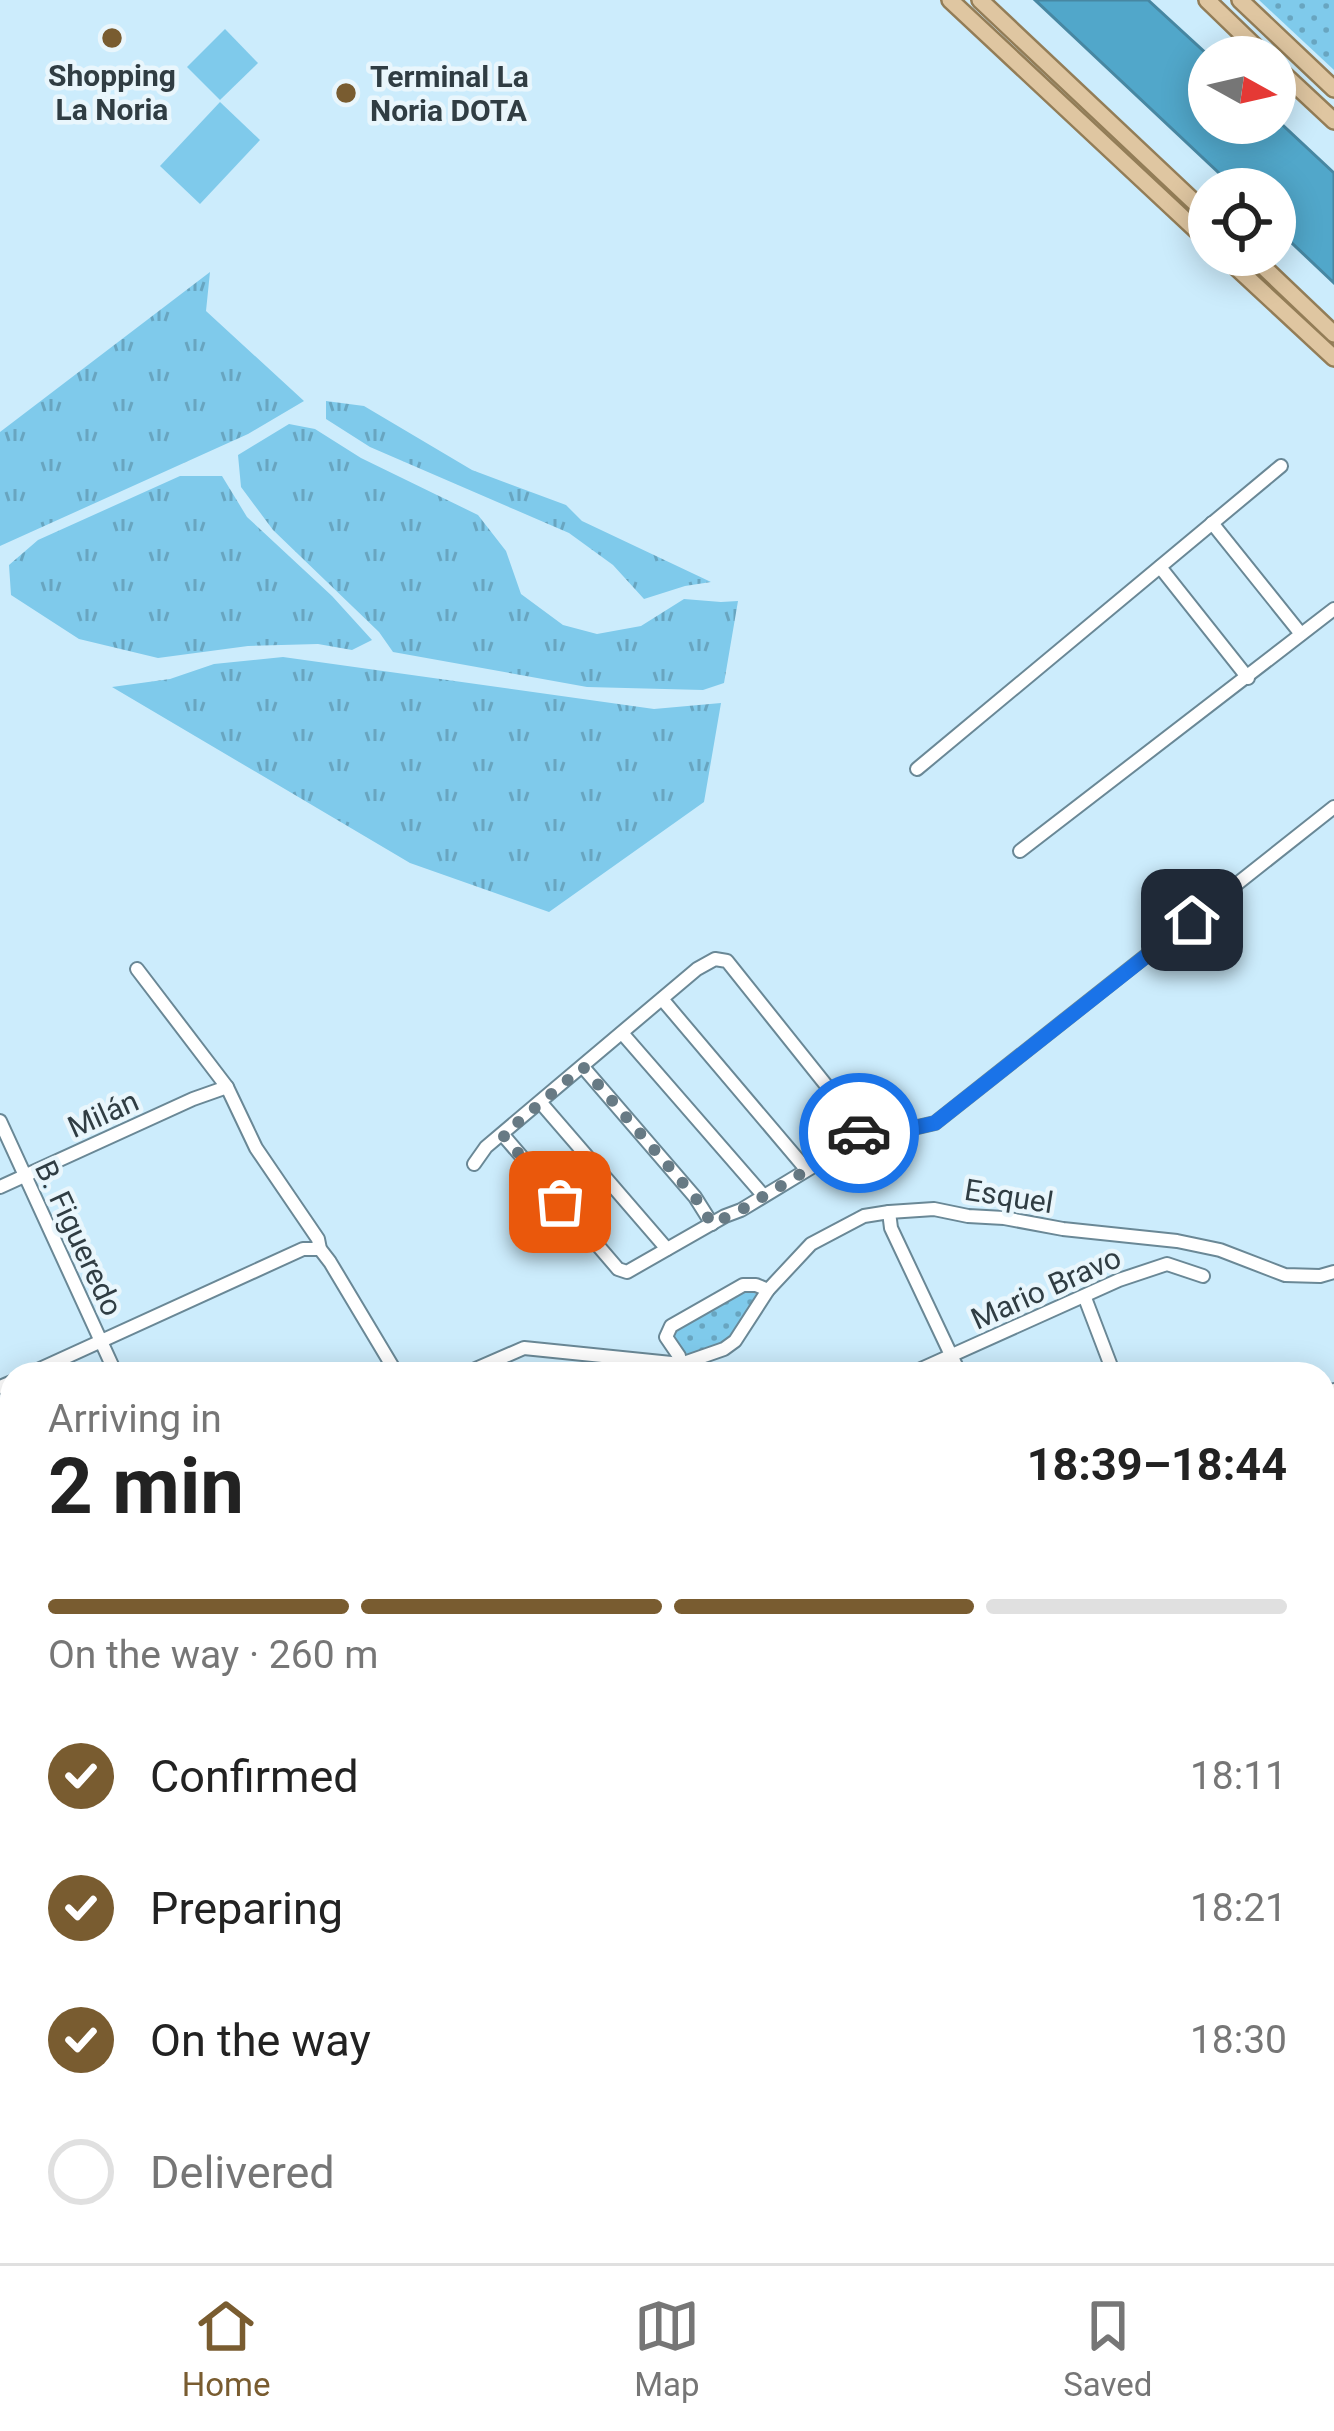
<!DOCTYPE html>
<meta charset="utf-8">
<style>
:root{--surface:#fff;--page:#f2f2f2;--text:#222;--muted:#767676;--line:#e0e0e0;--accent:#795c30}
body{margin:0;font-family:Roboto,sans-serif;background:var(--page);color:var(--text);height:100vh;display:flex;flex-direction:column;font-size:45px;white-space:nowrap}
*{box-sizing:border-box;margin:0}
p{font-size:39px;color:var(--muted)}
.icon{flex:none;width:66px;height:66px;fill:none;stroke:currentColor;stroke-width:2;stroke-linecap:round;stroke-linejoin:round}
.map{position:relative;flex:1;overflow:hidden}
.panel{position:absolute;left:0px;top:1362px;width:1335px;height:903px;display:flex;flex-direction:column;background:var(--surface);border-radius:36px 36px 0 0;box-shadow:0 6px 30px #0003}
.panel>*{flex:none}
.needle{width:78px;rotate:98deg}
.fabs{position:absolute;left:1188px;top:36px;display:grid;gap:24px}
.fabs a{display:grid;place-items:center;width:108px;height:108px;border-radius:50%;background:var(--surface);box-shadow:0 6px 30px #0003;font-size:60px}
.pin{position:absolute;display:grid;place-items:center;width:102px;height:102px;color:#fff;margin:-51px;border-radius:24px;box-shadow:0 6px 18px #0006}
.courier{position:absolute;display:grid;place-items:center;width:120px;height:120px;margin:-60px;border:9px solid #1a73e8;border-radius:50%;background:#fff;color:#222;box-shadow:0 3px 15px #0007}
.head em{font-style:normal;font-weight:700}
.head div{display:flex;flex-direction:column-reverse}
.head{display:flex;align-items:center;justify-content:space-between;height:204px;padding:0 48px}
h1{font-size:78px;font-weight:700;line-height:90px}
.bar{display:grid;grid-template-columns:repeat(4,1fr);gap:18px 12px;align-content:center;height:144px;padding:0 48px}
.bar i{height:15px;border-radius:9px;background:var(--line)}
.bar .active{background:var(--accent)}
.bar p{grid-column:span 4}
ol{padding:0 48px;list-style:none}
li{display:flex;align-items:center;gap:36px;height:132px}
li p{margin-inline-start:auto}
li .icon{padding:12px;border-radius:50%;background:var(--accent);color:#fff;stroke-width:4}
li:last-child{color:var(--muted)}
li i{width:66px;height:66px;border:6px solid var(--line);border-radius:50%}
.menu{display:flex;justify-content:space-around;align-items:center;height:168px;border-top:3px solid var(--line);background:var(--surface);font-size:33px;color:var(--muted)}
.menu a{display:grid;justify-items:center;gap:6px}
.menu .active{color:var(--accent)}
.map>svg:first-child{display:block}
.grass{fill:url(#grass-tufts)}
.park{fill:url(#park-dots)}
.garden{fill:#7fcaeb}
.water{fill:#51a7ca;stroke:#4787a2;stroke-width:3}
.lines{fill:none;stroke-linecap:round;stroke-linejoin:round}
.minor-casing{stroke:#6a8896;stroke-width:16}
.major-casing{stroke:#937d57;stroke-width:20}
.minor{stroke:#fff;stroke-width:12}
.major{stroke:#dfc6a1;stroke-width:15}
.done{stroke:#677a84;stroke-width:12;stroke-dasharray:0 21.6}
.route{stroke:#1a73e8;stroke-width:15}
.poi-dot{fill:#795c30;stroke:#e9f6fc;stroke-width:4.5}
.labels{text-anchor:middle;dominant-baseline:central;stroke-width:9;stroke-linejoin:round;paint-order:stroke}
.poi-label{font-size:30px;font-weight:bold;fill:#303d43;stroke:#e9f6fc}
.street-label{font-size:30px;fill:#303d43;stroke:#e9f6fc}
</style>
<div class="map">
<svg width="1334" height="2263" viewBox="0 0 1334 2263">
<defs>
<pattern id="grass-tufts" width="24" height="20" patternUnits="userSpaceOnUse" patternTransform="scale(3)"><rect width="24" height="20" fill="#7fcaeb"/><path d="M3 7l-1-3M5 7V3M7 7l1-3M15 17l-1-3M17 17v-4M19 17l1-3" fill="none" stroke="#68a5c0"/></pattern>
<pattern id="park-dots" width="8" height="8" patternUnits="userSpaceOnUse" patternTransform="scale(3)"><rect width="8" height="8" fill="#7fcaeb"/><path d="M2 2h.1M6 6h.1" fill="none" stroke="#68a5c0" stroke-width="1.8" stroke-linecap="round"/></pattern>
</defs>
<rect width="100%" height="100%" fill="#ccecfc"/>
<!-- grass -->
<g class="grass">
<polygon points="210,272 206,311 304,401 248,434 0,546 0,432"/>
<polygon points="326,401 364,406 472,470 566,505 582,521 711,582 685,586 644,599 613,565 569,533 370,447 326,419"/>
<polygon points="289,424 315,429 361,458 478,515 506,551 521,594 563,625 597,634 641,626 684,599 721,602 738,601 724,683 703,690 587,687 393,652 379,632 273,530 241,487 238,455"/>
<polygon points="180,476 222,476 247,517 332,596 372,640 352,650 318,644 248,646 158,658 79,639 11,595 9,565 38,540"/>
<polygon points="283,657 654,709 721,703 704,802 549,912 410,863 112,687 170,679 214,664"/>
</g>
<!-- park -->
<g class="park">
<polygon points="1259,0 1334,0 1334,70"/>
<path d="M749,1289L758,1295C736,1334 734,1345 687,1354L680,1349L670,1334L674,1329L738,1291Z"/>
</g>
<!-- garden -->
<g class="garden">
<polygon points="225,29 258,63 220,100 187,67"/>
<polygon points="220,102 260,140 200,204 160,166"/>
</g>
<!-- water -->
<polygon class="water" points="1035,0 1148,0 1210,57 1209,123 1275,123 1275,118 1334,173 1334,283 1275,227 1275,189 1236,189"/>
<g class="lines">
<defs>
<g id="minor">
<polyline points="1212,523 1301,634"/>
<polyline points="1160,567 1248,678"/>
<polyline points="917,769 1281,466"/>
<polyline points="1020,851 1334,609"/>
<polyline points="137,969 227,1087 256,1148 318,1239 320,1249 330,1262 397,1374"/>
<polyline points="662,999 806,1169"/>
<polyline points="622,1033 763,1195"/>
<polyline points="583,1067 695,1197 712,1224"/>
<polyline points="541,1103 667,1249"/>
<polyline points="0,1121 116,1374"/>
<polyline points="503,1135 618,1269 627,1272 725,1216 741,1210 817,1164 858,1133 896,1132 935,1123 1334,807"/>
<polyline points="474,1164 486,1147 697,969 715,959 727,961 826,1085 858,1133"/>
<polyline points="0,1187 193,1099 227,1087"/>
<polyline points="889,1212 891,1228 960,1374"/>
<polyline points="1085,1298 1114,1374"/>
<polyline points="29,1374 303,1249 320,1249"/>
<polyline points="464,1374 524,1348 681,1364 724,1349 735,1341 768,1290 811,1244 864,1216 889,1212 934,1209 968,1216 1004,1218 1063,1229 1177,1241 1220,1250 1285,1275 1320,1276 1334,1272"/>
<polyline points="684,1374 679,1356 666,1337 671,1326 743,1285 756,1285 768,1290"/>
<polyline points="910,1374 1119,1280 1167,1264 1203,1276"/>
<polyline points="0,1387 12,1382"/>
<polyline points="1323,1395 1334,1390"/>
<polyline points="1323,1506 1334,1501"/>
<polyline points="0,1585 12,1580"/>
<polyline points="1323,1609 1334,1604"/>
<polyline points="1323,1647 1334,1670"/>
<polyline points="1323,1710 1334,1704"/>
<polyline points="0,1729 12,1756"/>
<polyline points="1323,1756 1334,1748"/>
<polyline points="1323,1771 1334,1762"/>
<polyline points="0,1784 12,1778"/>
<polyline points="1323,1904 1334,1904"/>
<polyline points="0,1984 12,1979"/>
<polyline points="0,2098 12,2122"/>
<polyline points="77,2253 82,2263"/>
<polyline points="281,2253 287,2263"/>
<polyline points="415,2253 420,2263"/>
<polyline points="537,2253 541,2263"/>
<polyline points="695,2253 700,2263"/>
<polyline points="827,2253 831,2263"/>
<polyline points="953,2253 957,2263"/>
<polyline points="1074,2253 1078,2263"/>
<polyline points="1261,2253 1265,2263"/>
<polyline points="363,2263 385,2253"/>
<polyline points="584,2263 607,2253"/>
<polyline points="1094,2263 1118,2253"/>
</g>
<g id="major">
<polyline points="950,0 1209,242"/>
<polyline points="980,0 1209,216"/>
<polyline points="1207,0 1266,57"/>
<polyline points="1240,0 1334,89"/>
<polyline points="1275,66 1334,121"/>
<polyline points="1223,255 1334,358"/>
<polyline points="1251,255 1334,334"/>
</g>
</defs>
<!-- minor casing -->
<use href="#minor" class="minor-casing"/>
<!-- major casing -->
<use href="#major" class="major-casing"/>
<!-- minor -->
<use href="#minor" class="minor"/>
<!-- major -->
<use href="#major" class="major"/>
</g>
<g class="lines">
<!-- done -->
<polyline class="done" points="560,1202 503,1135 583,1067 695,1197 712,1224 741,1210 817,1164 859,1133"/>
<!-- route -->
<polyline class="route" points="859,1133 896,1132 935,1123 1192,920"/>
</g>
<!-- markers -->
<g class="poi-dot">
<circle cx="112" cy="38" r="12"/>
<circle cx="346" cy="93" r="12"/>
</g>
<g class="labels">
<!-- poi labels -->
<g class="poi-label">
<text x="112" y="75">Shopping<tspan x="112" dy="34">La Noria</tspan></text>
<text x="370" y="76" text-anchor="start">Terminal La<tspan x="370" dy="34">Noria DOTA</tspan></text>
</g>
<!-- street labels -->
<g class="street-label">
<text transform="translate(103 1114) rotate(-24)">Milán</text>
<text transform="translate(1009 1196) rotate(9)">Esquel</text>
<text transform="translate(79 1238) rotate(65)">B. Figueredo</text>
<text transform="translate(1046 1288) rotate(-24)">Mario Bravo</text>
</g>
</g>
</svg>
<div class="fabs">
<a><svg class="needle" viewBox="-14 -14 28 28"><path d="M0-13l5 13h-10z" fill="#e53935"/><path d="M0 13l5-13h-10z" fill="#767676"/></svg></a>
<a><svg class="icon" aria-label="locate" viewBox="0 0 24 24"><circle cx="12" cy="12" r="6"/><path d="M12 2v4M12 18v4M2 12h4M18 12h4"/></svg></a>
</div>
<div class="pin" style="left:560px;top:1202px;background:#ea580c"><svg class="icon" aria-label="bag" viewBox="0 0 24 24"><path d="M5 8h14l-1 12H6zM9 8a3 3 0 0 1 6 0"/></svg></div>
<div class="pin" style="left:1192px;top:920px;background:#1f2937"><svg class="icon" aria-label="home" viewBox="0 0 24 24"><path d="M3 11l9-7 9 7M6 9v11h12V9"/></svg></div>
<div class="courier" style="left:859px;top:1133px"><svg class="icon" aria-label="car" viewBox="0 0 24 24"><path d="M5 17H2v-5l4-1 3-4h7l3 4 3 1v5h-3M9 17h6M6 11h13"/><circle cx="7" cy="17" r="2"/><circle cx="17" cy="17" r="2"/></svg></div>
<section class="panel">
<div class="head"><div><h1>2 min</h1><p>Arriving in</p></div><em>18:39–18:44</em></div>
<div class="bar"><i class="active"></i><i class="active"></i><i class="active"></i><i></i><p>On the way · 260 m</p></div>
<ol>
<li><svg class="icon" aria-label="check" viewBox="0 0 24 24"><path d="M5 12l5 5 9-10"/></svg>Confirmed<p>18:11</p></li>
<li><svg class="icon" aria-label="check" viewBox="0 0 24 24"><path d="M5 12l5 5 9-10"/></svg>Preparing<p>18:21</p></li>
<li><svg class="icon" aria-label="check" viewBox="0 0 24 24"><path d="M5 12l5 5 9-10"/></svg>On the way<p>18:30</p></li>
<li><i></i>Delivered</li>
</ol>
</section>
</div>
<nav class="menu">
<a class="active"><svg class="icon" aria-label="home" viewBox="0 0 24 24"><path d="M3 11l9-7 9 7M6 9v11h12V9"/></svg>Home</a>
<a><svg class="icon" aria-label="map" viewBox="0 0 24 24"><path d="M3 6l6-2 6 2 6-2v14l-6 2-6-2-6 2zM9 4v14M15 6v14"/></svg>Map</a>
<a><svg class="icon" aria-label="saved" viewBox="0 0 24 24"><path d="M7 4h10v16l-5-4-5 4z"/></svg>Saved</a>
</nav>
